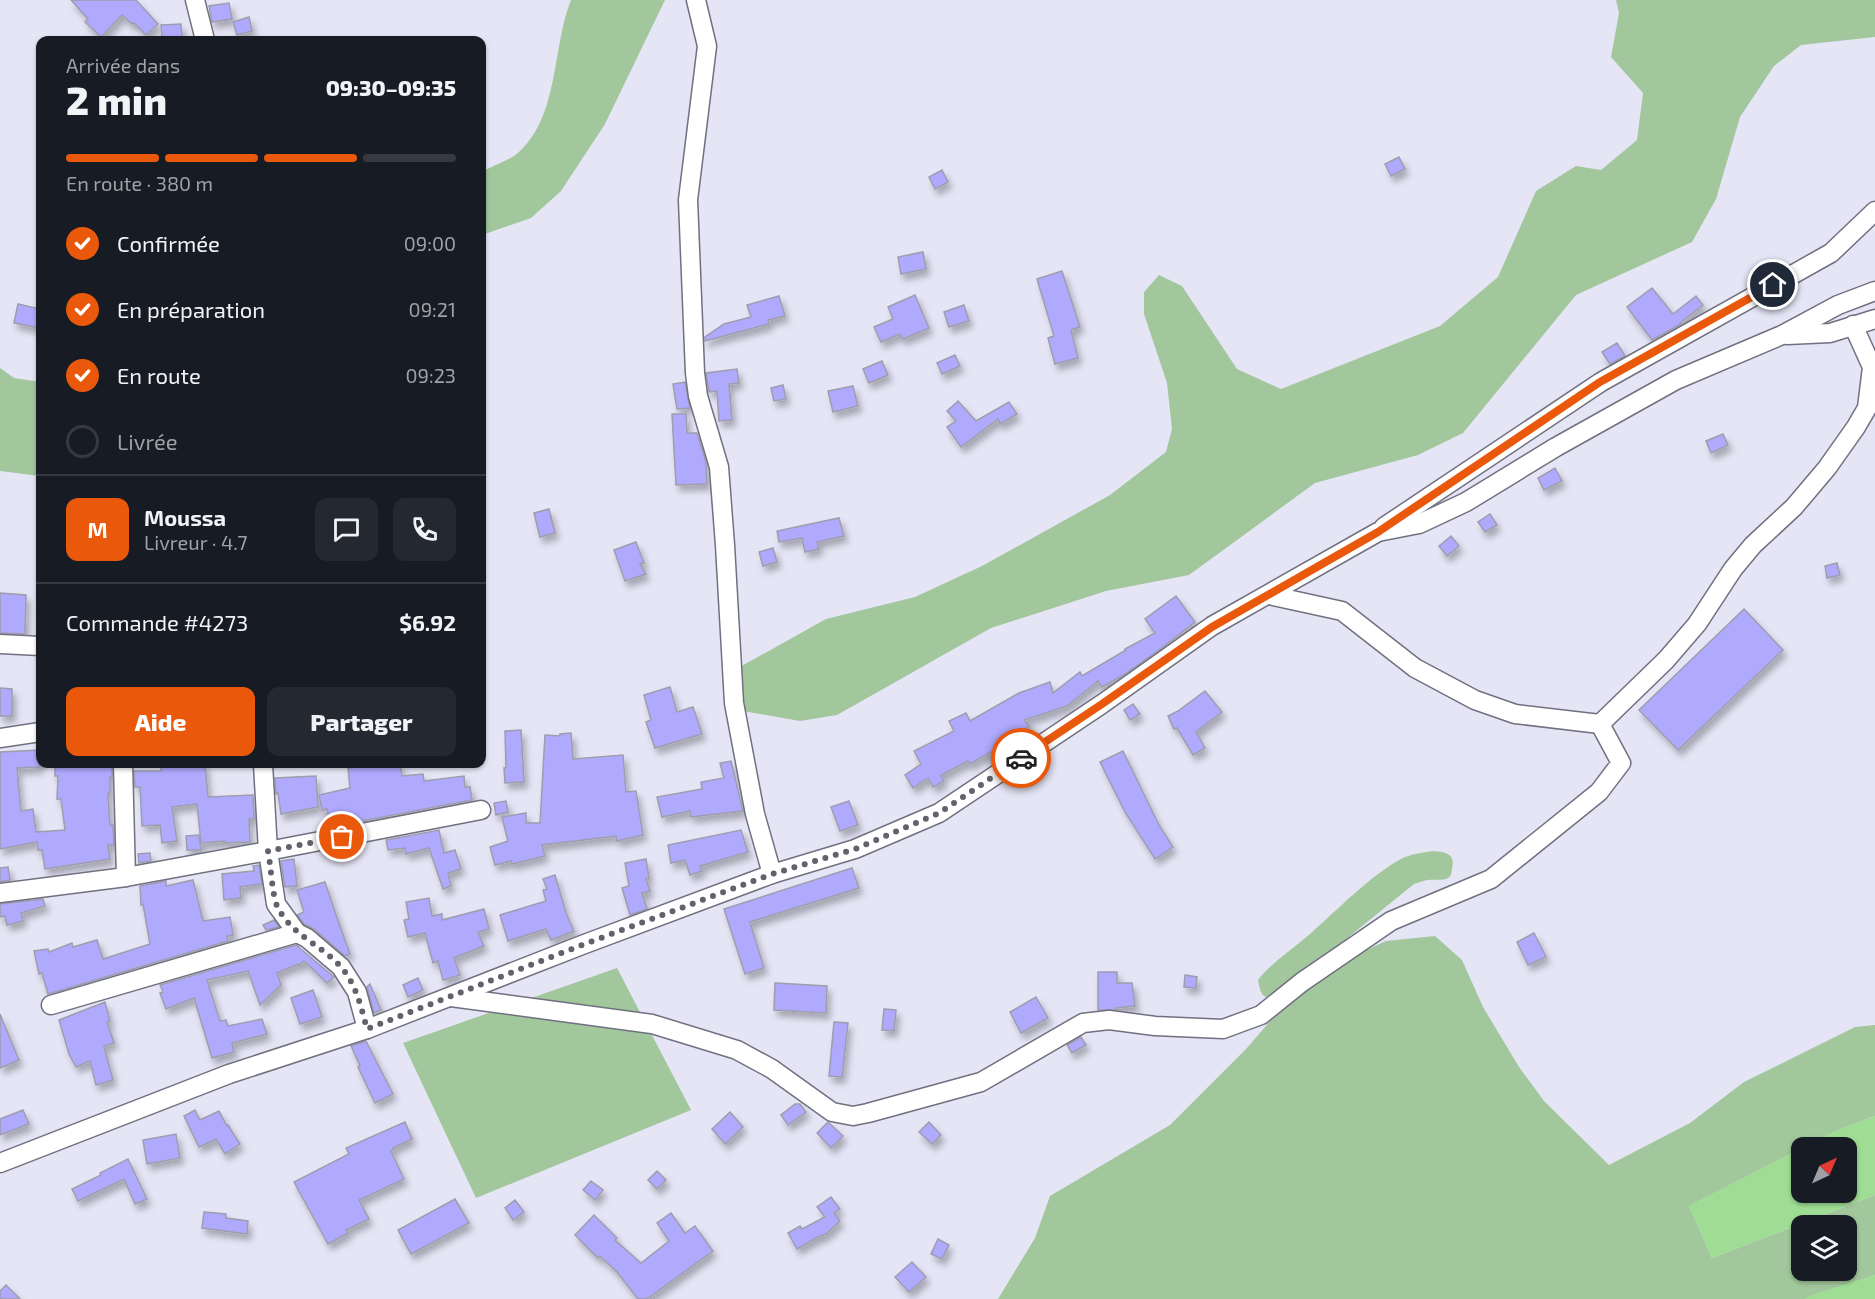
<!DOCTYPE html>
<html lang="fr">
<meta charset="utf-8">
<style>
:root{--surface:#171b24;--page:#242831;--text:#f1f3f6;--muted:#9ea1a6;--line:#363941;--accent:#ea580c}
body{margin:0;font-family:"Exo 2",sans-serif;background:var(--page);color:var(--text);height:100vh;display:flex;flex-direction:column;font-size:22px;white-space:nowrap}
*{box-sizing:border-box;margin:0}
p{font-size:20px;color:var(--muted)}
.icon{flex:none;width:33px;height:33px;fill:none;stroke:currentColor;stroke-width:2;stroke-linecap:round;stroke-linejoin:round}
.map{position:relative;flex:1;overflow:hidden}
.drawer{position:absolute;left:36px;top:36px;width:450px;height:732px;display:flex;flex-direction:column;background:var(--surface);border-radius:12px;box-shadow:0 2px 4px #0004}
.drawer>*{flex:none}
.needle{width:39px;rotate:44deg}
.tools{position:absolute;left:1791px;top:1137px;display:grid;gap:12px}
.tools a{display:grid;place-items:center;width:66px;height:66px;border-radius:12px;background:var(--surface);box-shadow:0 2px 4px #0004;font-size:30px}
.pin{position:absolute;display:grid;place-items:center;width:51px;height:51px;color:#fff;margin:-26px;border:3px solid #fff;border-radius:50%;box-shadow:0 2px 6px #0007}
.courier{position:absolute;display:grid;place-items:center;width:60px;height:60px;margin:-30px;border:4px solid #ea580c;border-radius:50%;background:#fff;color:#222;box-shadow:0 2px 8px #0007}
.summary em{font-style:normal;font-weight:800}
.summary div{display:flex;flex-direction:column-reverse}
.summary{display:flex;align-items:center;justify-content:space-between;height:102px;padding:0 30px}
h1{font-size:39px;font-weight:800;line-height:45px}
.bar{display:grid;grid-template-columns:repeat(4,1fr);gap:9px 6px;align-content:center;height:72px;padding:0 30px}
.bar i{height:8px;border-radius:4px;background:var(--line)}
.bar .on{background:var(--accent)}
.bar p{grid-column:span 4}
.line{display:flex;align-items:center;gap:15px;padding:0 30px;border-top:2px solid var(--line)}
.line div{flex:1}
.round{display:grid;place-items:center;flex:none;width:63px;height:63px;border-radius:12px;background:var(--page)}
ol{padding:0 30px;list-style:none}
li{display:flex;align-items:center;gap:18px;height:66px}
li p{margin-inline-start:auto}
li .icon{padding:6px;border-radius:50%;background:var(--accent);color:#fff;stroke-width:4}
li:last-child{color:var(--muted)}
li i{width:33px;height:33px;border:3px solid var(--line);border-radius:50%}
.cta{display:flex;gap:12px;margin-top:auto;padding:12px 30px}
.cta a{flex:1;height:69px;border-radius:12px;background:var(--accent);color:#fff;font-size:24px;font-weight:800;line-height:69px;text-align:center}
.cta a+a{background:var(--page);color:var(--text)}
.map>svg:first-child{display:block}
.green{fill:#a2c79c;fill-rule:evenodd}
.water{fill:#9fdd95}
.building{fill:#afaafd;stroke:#9d9dae;stroke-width:1.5;filter:url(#shadow)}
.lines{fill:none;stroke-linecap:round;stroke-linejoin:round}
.minor-casing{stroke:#707080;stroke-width:21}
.minor{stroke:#fff;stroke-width:18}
.done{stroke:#62626d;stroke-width:6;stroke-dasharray:0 10.8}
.route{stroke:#ea580c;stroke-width:8}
</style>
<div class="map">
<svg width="1875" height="1299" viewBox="0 0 1875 1299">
<defs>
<filter id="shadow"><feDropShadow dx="3.5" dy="6" stdDeviation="3" flood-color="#0004"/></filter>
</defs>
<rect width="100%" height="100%" fill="#e5e5f6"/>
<!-- green -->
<g class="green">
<path d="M571,0H665L605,124L561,191L531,218L482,235V172C493,165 509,161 519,152C559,116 552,48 571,0Z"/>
<polygon points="1616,0 1875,0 1875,37 1801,45 1774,66 1740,117 1716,199 1692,242 1576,295 1463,433 1418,455 1315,483 1189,575 1106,591 991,628 837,715 800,721 743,711 738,668 826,619 915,597 982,566 1110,495 1166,452 1172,429 1167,383 1144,314 1144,292 1159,275 1182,286 1237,369 1281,389 1440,326 1498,277 1536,191 1576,166 1601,170 1637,140 1643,93 1611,57 1619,13"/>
<polygon points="0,368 14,378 40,382 40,476 0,471"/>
<path d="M1432,851C1445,852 1456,853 1452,869C1451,874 1452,875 1448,878C1443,881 1435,879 1428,880C1424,880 1419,883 1414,884L1277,995C1263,1003 1260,992 1258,980C1273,961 1292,950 1310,934C1336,911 1371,875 1401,859C1410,854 1421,853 1432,851Z"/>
<path d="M1435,936L1462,960L1483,1007L1519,1067L1544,1101L1609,1165L1690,1123L1744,1082L1855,1027L1875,1025V1116L1836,1131L1689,1206L1712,1258L1875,1195V1275L1805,1299H998L1035,1238L1050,1196L1170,1125L1246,1049L1279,1011L1343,961L1386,941ZM1802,1226H1846V1270H1802Z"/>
<polygon points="617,968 691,1110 476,1198 403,1043"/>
</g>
<!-- water -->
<g class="water">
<polygon points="1875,1116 1875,1195 1712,1258 1689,1206 1801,1148 1802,1192 1846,1192 1846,1148 1803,1147 1836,1131"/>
<polygon points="1875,1275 1875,1299 1805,1299 1812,1295"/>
</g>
<!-- building -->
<g class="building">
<polygon points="71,0 136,0 158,24 146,35 134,23 132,24 122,15 101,37 85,22 88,19"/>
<polygon points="229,3 232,19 212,22 209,6"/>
<polygon points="249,17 252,31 237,35 233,22"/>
<polygon points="181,24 182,37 162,39 161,25"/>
<polygon points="1399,157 1405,169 1391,176 1385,164"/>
<polygon points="942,170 948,182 935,189 929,177"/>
<polygon points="923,252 926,269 901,274 898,257"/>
<polygon points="1062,271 1080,327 1071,330 1078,358 1055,364 1048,338 1054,336 1037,279"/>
<polygon points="1652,288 1673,314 1696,296 1703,305 1680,323 1681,324 1652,340 1627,307"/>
<polygon points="915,295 929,328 903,339 900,334 881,342 874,327 893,319 888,307"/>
<polygon points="779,296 785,316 768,320 769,324 705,341 705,337 724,324 751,317 747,305"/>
<polygon points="18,304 40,309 40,328 14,323"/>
<polygon points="964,305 969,321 949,327 944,312"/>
<polygon points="1617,343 1625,356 1610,364 1602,352"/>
<polygon points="955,355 960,366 942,374 937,363"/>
<polygon points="882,361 888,375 869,383 863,369"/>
<polygon points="737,369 739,383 729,384 732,420 719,421 717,391 709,392 706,373"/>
<polygon points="685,382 690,408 677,409 673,384"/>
<polygon points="783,385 786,399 774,401 771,388"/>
<polygon points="853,386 858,406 833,412 828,391"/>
<polygon points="958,401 976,421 1009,402 1017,414 1000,424 998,419 961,447 947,427 956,421 947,411"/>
<polygon points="672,414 686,414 687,433 697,433 706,462 707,484 676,485"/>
<polygon points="1723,434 1728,445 1711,453 1706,441"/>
<polygon points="1555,468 1562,481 1544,490 1538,478"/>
<polygon points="549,509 555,533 540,537 534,513"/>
<polygon points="1490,514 1497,525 1485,532 1478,522"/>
<polygon points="839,518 844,536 817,542 819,549 805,552 802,538 779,542 777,531"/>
<polygon points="1451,536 1459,546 1447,556 1439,546"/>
<polygon points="636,542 644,563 640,564 646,574 625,581 614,550"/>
<polygon points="773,548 777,562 763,566 759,552"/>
<polygon points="1837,563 1840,575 1827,578 1825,566"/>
<polygon points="0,593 26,595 25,634 0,633"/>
<polygon points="1176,596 1195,622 1155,653 1122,676 1102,687 1098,681 1067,706 1024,720 1029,726 1016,737 1019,740 997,759 991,752 970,764 968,761 941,775 944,781 933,787 928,778 913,788 905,775 921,764 914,751 954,731 949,721 966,713 970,721 1019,693 1050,682 1053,693 1080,672 1082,676 1126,650 1125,649 1155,633 1145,619"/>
<polygon points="1744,609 1783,650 1678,750 1639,710"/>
<polygon points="670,687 677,712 693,707 702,734 655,748 646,722 651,720 644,695"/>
<polygon points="0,688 12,689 12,716 0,716"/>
<polygon points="1205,691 1222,712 1196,732 1205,748 1193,755 1177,728 1174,729 1168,716 1178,711"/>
<polygon points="1133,704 1140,714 1130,720 1124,710"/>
<polygon points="521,730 524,782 505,783 504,768 506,768 505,731"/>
<polygon points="571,733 573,759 623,755 626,792 636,791 643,835 617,841 616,836 542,845 545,856 512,864 511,861 495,865 490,847 508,841 502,817 526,813 526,823 540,823 545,735 560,736 560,734"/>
<polygon points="40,750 40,767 17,768 21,811 33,809 36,832 65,830 61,799 57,799 58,776 55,776 55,764 112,764 112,777 110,777 110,793 108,793 110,825 113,825 114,845 108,845 110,859 45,869 42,850 38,850 37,842 0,849 0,752"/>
<polygon points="1123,751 1159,825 1173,847 1155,859 1125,812 1100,762"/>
<polygon points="731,761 743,811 691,817 690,811 662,817 657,797 702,789 701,782 724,778 720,763"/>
<polygon points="161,764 205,764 208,797 253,795 254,819 249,819 250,842 225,843 225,841 201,843 197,804 172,807 177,841 162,843 160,825 142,826 140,787 135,787 134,771 161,771"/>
<polygon points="373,764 400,764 402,776 423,774 424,781 464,776 465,787 470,787 472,800 331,827 327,809 322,810 319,795 350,788 348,768 373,765"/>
<polygon points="316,776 318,807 281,814 278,793 276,794 275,778"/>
<polygon points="506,801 508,812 496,815 494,803"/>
<polygon points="849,801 858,825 840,831 831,807"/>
<polygon points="439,830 444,853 455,850 461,869 448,873 451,886 443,889 429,848 406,854 405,848 388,850 386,840"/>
<polygon points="741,830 748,852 700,866 702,871 690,875 685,860 671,863 668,845"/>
<polygon points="199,835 201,850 187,850 186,836"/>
<polygon points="150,853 151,861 139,863 138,854"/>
<polygon points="294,859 297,886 285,887 281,861"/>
<polygon points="646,859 649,878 646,879 650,891 642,893 647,909 630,915 622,888 629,886 625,863"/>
<polygon points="259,865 262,884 240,887 241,898 224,900 222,874 254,871 253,866"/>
<polygon points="8,867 10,880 0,882 0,868"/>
<polygon points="852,868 859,888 750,922 764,968 745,974 724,909"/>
<polygon points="555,875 566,913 574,931 551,940 546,929 508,941 500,915 546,901 543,890 547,889 543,879"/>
<polygon points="193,880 203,921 230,917 233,935 227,936 228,941 48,994 42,973 39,974 34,951 48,949 49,952 72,943 73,947 97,940 103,959 150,944 143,904 141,905 140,886 166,881 166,886"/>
<polygon points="325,882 334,909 350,954 345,956 314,929 304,924 297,915 304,912 297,890"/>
<polygon points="429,898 432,916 442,914 442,920 484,909 489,929 478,932 484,946 454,958 460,975 443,980 438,961 433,963 425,933 408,937 404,920 409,919 406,902"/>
<polygon points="43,899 45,906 21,913 23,921 7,925 5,916 0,917 0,904"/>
<polygon points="274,920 279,927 266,930 263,925"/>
<polygon points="1534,933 1546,957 1528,965 1517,942"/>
<polygon points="296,945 334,977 327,983 304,961 299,966 298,964 277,973 281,985 260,1005 248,971 207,980 220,1021 226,1020 228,1026 262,1019 267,1034 232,1043 234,1052 212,1058 194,998 166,1009 160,993 163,992 160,985"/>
<polygon points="1098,972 1117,972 1117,983 1132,983 1135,1006 1116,1008 1116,1010 1098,1010"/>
<polygon points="1185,975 1197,977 1196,988 1184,987"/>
<polygon points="418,978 423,990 408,997 403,985"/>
<polygon points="775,983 827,986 826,1013 774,1010"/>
<polygon points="370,984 381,1010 374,1013 367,987"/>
<polygon points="313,990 322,1017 300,1024 291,998"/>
<polygon points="1036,997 1048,1018 1021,1033 1010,1012"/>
<polygon points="105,1002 110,1021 107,1022 114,1043 104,1046 113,1080 96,1085 90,1061 76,1067 69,1054 59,1020"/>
<polygon points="884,1009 896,1010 894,1031 882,1030"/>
<polygon points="0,1014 19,1060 0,1068"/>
<polygon points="834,1022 848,1023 842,1077 829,1076"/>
<polygon points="1081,1037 1086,1045 1072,1053 1067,1045"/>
<polygon points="366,1041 393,1094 375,1103 358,1067 360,1066 351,1046"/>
<polygon points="795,1104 800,1104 806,1112 788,1125 781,1115"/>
<polygon points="23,1110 29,1124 0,1135 0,1119"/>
<polygon points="195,1110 200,1120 219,1111 227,1126 228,1125 240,1144 225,1154 216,1139 199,1147 184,1116"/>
<polygon points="730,1112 743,1127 725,1144 712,1129"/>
<polygon points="405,1122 412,1139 393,1148 394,1149 391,1151 404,1179 359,1200 369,1219 346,1230 348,1233 328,1244 294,1182 349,1154 346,1148"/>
<polygon points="828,1122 843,1136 831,1148 817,1133"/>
<polygon points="929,1122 941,1135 932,1144 919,1132"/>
<polygon points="176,1134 180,1158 147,1164 143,1140"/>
<polygon points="128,1159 147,1199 135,1204 124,1179 78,1201 72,1189 101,1175 100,1173"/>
<polygon points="657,1171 666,1180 657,1189 648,1180"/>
<polygon points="591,1181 603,1190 595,1200 583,1190"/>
<polygon points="831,1197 840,1209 834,1213 840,1221 826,1234 816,1238 797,1249 788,1233 800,1226 802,1229 825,1217 817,1207"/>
<polygon points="455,1199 469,1223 411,1254 398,1230"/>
<polygon points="515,1200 524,1212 513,1220 505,1208"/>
<polygon points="204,1212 226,1214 226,1218 248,1221 247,1234 202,1228"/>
<polygon points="671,1213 685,1233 695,1226 713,1251 647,1299 638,1299 617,1272 600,1256 598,1258 575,1235 594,1215 617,1238 615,1240 641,1263 669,1241 657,1223"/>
<polygon points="938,1239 949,1245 942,1259 931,1254"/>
<polygon points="912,1262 926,1277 909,1292 895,1277"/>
<polygon points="6,1285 20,1299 0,1299 0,1291"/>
</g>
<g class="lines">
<defs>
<g id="minor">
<polyline points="195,0 205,40"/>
<polyline points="696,0 707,46 688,200 695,373 698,396 719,467 725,545 734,703 755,814 772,874"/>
<polyline points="1787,335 1830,333 1875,319"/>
<polyline points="1384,527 1601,382 1831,253 1875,211"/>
<polyline points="1269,595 1342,611 1415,668 1475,700 1515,714 1600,724"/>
<polyline points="0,644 40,646"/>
<polyline points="1600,724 1666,660 1697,624 1733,569 1753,545 1794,507 1827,468 1856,427 1867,408 1872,367 1853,325"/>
<polyline points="0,738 40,732"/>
<polyline points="123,764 126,877"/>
<polyline points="263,764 268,851 276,904 297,933 307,938 341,967 357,992 367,1029"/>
<polyline points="0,893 126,877 268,851 481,810"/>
<polyline points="451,997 652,1024 737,1050 772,1069 832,1112 853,1116 868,1113 981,1082 1083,1023 1109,1020 1155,1026 1223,1029 1261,1015 1302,982 1391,921 1491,879 1599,792 1621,763 1600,724"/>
<polyline points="51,1005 297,933"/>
<polyline points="0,1163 229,1074 367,1029 582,945 772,874 855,849 939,813 1102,704 1212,626 1378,532 1419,524 1466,502 1556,447 1676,380 1782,335 1838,305 1875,291"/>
</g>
</defs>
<!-- minor casing -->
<use href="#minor" class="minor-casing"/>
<!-- minor -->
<use href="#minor" class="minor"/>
</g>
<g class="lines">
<!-- done -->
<path class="done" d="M342,837L268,851C271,866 272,894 277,906C291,935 320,944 340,966C356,983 361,1007 367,1029L582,945L772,874L855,849L939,813L1021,758"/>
<!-- route -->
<polyline class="route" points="1021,758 1102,704 1212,627 1378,532 1600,382 1773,285"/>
</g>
</svg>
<div class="tools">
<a><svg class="needle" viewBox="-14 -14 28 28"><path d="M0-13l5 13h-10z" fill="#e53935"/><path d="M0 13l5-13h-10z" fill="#9ea1a6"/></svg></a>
<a><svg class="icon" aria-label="layers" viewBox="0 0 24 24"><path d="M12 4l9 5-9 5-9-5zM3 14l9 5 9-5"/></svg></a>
</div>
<div class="pin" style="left:342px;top:837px;background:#ea580c"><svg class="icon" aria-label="bag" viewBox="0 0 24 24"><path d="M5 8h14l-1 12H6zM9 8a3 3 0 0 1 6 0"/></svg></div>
<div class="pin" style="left:1773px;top:285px;background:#1f2937"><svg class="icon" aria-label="home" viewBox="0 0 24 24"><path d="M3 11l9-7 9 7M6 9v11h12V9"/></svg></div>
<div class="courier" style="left:1021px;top:758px"><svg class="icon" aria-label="car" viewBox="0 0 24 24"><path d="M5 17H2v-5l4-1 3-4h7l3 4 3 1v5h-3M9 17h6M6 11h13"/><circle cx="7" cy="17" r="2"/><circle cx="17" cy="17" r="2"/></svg></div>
<section class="drawer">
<div class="summary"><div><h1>2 min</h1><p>Arrivée dans</p></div><em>09:30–09:35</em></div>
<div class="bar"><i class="on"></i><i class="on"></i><i class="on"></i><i></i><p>En route · 380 m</p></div>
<ol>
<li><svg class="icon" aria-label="check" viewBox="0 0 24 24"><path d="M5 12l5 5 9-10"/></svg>Confirmée<p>09:00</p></li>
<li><svg class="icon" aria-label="check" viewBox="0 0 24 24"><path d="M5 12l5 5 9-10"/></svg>En préparation<p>09:21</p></li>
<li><svg class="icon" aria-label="check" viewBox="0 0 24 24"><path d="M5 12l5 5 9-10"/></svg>En route<p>09:23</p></li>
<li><i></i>Livrée</li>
</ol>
<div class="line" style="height:108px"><b class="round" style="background:var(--accent);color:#fff">M</b><div><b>Moussa</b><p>Livreur · 4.7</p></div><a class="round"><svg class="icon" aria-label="chat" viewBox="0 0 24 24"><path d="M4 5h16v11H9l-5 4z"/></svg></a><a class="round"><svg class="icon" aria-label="phone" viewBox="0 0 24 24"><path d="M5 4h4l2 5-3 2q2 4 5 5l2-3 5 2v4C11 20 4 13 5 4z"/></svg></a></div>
<div class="line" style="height:78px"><div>Commande #4273</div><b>$6.92</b></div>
<div class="cta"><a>Aide</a><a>Partager</a></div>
</section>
</div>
